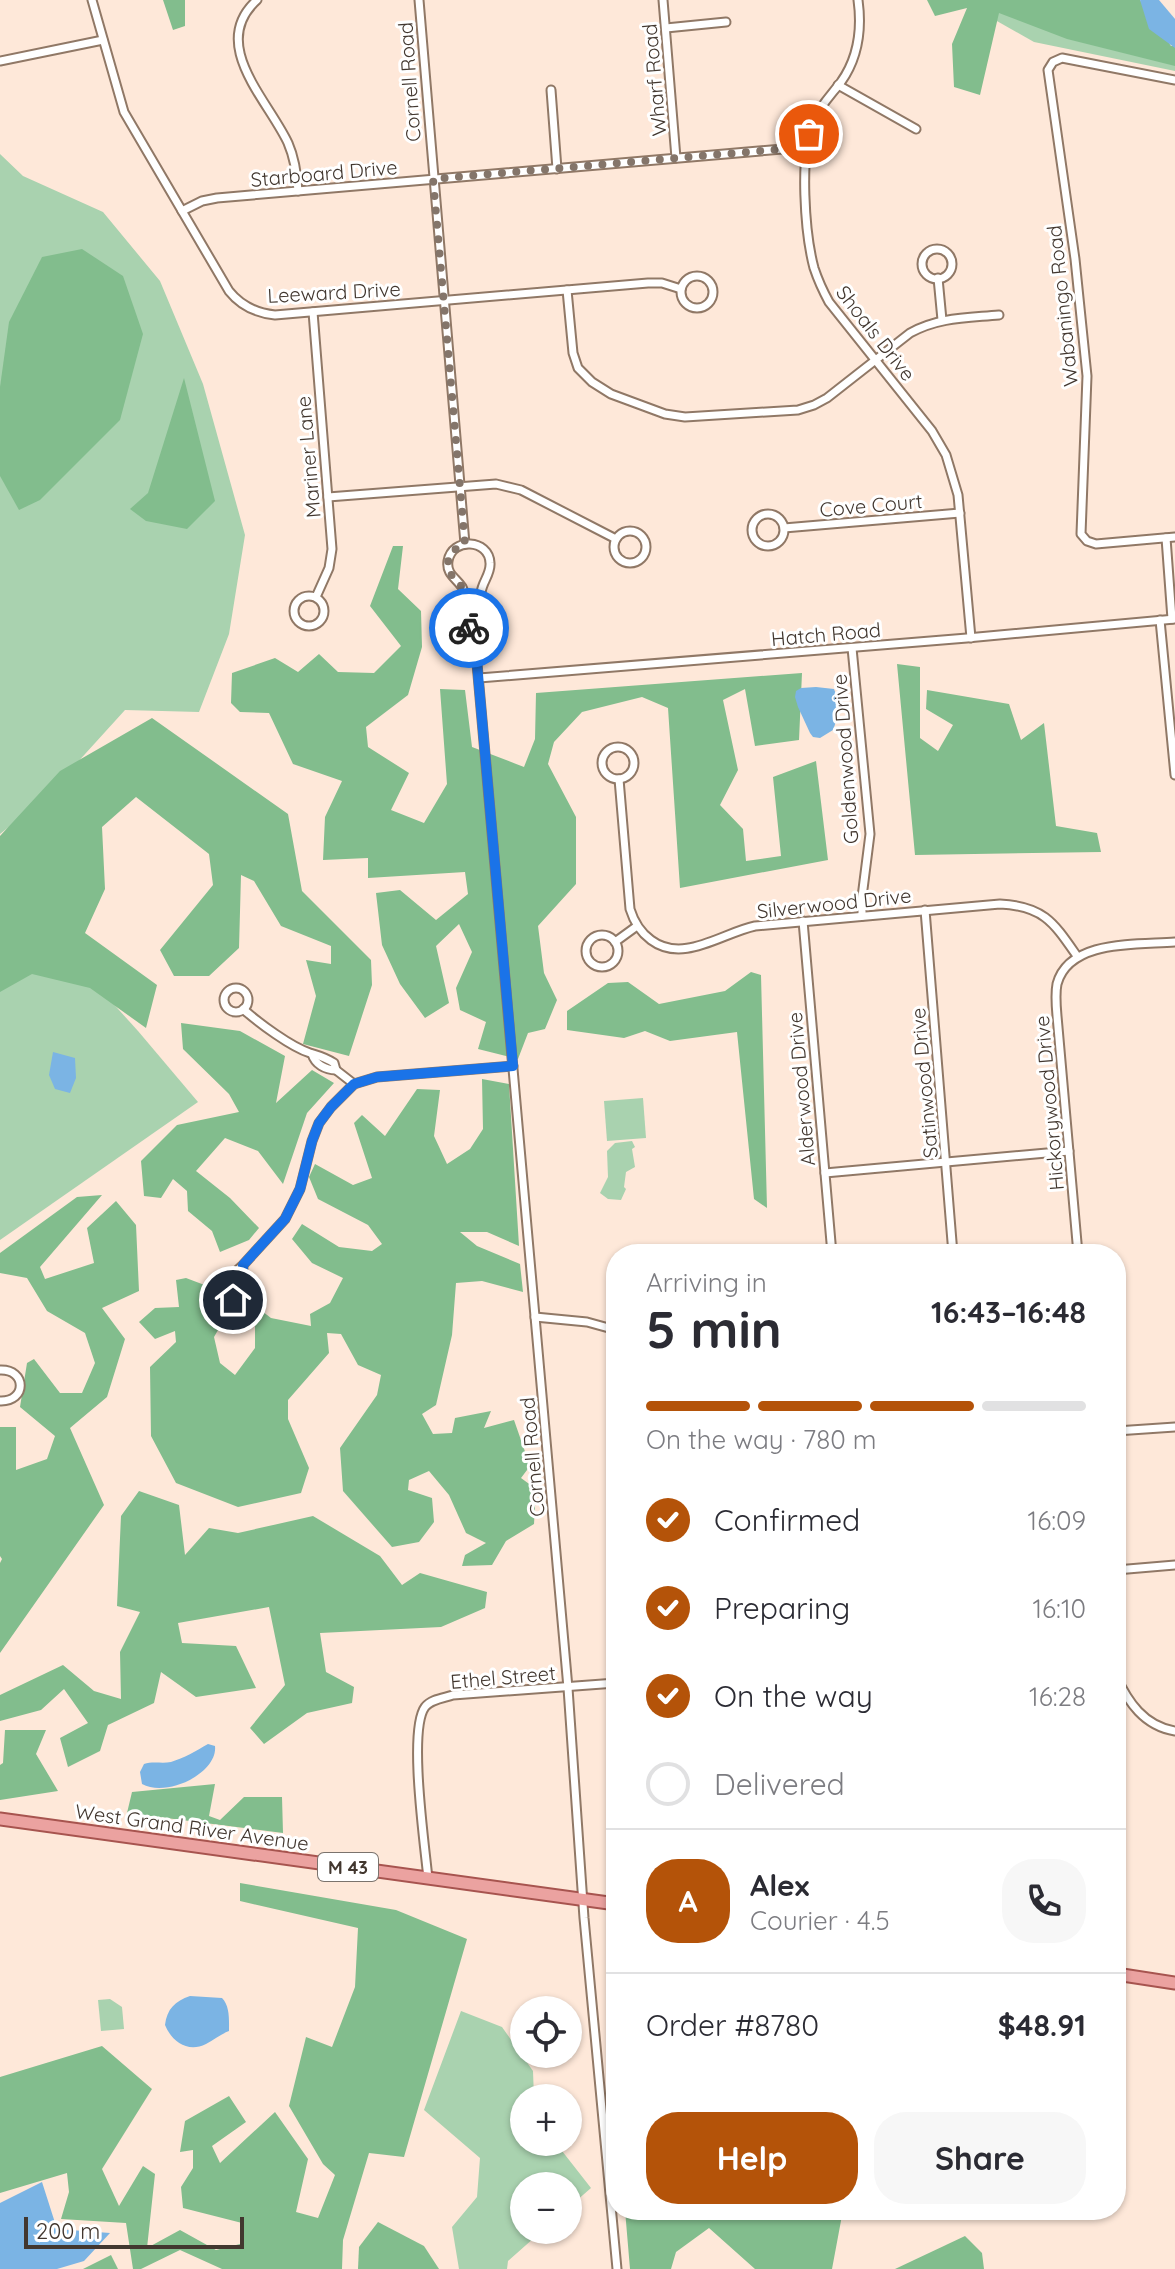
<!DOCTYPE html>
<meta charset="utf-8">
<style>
:root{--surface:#fff;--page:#f7f7f7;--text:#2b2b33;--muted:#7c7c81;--line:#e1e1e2;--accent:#b45309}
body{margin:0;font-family:Quicksand,sans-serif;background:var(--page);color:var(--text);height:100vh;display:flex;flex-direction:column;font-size:30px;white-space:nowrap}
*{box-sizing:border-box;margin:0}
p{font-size:26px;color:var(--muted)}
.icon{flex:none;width:44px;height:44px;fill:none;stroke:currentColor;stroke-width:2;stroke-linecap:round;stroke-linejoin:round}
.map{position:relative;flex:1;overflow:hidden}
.side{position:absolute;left:606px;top:1244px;width:520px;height:976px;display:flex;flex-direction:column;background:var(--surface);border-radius:32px;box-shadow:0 2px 6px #0004}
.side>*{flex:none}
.controls{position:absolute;left:510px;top:1996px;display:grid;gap:16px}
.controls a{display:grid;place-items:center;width:72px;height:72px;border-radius:50%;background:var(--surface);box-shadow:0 2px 6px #0004;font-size:40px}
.scale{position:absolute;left:24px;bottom:20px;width:220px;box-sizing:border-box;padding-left:8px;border:4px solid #42372f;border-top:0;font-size:22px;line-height:28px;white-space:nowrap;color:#42372f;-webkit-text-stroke:6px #fff;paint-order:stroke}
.pin{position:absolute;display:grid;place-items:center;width:68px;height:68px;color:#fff;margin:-34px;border:4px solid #fff;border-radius:50%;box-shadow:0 2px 8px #0007}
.courier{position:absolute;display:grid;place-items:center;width:80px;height:80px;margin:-40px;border:6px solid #1a73e8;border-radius:50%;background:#fff;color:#222;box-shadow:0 2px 10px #0007}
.summary em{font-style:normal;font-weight:700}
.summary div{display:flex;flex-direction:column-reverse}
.summary{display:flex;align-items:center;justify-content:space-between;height:136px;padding:0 40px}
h1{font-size:52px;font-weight:700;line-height:60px}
.bar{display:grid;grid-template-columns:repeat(4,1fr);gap:12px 8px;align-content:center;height:96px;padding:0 40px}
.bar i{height:10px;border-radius:6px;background:var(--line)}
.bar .selected{background:var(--accent)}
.bar p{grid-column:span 4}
.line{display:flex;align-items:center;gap:20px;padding:0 40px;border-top:2px solid var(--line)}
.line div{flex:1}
.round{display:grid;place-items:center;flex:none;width:84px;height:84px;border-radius:32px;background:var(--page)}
ol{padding:0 40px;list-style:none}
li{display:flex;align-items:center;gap:24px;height:88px}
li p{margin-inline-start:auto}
li .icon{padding:8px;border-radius:50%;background:var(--accent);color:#fff;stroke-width:4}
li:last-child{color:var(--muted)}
li i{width:44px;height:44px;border:4px solid var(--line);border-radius:50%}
.action{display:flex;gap:16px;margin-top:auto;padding:16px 40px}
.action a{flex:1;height:92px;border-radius:32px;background:var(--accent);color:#fff;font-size:32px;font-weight:700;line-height:92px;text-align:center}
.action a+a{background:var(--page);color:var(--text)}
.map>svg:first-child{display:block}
.green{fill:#a9d2af}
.forest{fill:#82bd8d}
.water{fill:#7bb4e4}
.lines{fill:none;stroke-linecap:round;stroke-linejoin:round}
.minor-casing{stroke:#907866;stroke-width:11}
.primary-casing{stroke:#a7544f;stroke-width:15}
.minor{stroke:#fff;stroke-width:7}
.primary{stroke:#eba2a0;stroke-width:11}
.done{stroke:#84756a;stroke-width:8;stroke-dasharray:0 14.4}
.route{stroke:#1a73e8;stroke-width:10}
.labels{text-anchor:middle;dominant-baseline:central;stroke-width:6;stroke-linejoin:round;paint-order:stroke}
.shield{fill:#fff;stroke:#7b736d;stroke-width:2}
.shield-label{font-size:18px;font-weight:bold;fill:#42372f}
.street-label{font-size:20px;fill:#42372f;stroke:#fff}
</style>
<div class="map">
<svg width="1175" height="2269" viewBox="0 0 1175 2269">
<rect width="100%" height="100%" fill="#fee8d9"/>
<!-- green -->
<g class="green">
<polygon points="1127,0 1175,51 1175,71 1034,42 974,8"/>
<polygon points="0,154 23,176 103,212 160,281 203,384 245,535 229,634 199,712 125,710 46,797 0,834"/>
<polygon points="0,964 81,968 138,1031 198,1102 0,1240"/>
<polygon points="643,1098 646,1138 607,1141 604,1101"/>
<polygon points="632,1141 635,1147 632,1149 635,1167 626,1172 624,1187 626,1189 621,1200 608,1199 600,1193 608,1177 607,1151 615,1143"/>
<polygon points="110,1999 122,2007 124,2029 101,2031 98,2000"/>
<polygon points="461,2011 502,2027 533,2071 534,2098 524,2098 524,2142 555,2142 591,2188 568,2208 568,2186 524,2186 524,2230 543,2230 508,2261 507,2269 459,2269 452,2227 477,2197 480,2158 424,2110"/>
</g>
<!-- forest -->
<g class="forest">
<polygon points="163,0 185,0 185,26 173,30"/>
<polygon points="927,0 1140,0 1171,46 1175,46 1175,66 1067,39 999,13 980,95 954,87 952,44 967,8 935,16"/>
<polygon points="82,249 123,276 143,334 120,420 40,500 19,510 0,476 0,387 9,322 42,257"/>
<polygon points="184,378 215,501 187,529 146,521 130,509 148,493"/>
<polygon points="393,546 403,546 398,589 421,611 422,647 408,695 366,727 368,747 409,773 391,810 424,823 447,784 440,689 465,690 472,747 524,767 535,739 536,693 802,673 799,740 755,746 745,689 723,700 738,770 720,805 743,829 746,861 781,856 773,777 816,761 828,860 680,888 668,708 642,697 582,712 554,742 548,764 576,817 576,884 538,926 544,973 557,1000 545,1029 528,1033 518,1059 478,1049 486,1022 460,1010 456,988 472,952 459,924 436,946 449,1003 425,1018 400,984 382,945 376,893 400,890 436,920 468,894 465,872 368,878 368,858 323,860 325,817 342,781 293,764 269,713 240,712 231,703 232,673 275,658 298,672 319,654 338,672 374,673 401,646 370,606"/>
<polygon points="897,664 920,667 920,738 938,751 953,725 926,709 927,690 1009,704 1021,740 1044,723 1056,826 1097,833 1101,852 915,855"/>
<polygon points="152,718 288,814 302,891 371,960 372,985 349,1056 303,1044 316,996 306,960 331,964 331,946 281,926 254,881 241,875 239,948 209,976 174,976 160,950 213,885 209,854 136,797 102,827 105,889 85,933 157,985 146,1028 90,988 32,974 0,992 0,836 60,771"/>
<polygon points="751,972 761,975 767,1208 754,1199 737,1032 670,1041 645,1031 624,1038 567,1030 567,1011 608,983 628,982 659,1004 725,991"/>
<polygon points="181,1023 240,1031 285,1056 276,1103 312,1070 334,1083 307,1113 283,1184 258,1151 225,1138 196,1171 230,1198 259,1228 249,1240 220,1252 212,1231 188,1211 187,1191 173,1179 161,1198 144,1196 141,1161 177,1125 239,1112 229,1094 183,1049"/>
<polygon points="482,1079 509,1084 519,1246 487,1232 460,1232 477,1246 520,1264 523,1292 482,1281 456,1283 452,1335 436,1405 422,1414 433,1434 452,1433 455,1418 491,1411 484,1428 514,1420 530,1466 521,1478 536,1489 534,1524 506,1541 492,1565 462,1566 465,1555 486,1543 466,1533 449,1495 429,1471 409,1480 408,1490 432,1498 434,1522 419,1542 392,1547 343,1491 340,1448 377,1395 381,1375 358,1365 341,1334 327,1333 329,1353 288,1400 288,1419 309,1468 301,1493 238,1507 176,1483 151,1436 150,1367 176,1342 175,1331 155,1339 139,1322 155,1308 179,1307 176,1280 186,1278 223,1292 228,1313 214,1337 220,1363 235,1375 255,1348 255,1319 246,1299 271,1318 311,1326 310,1314 330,1303 343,1278 312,1263 292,1239 302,1224 339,1247 372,1251 382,1244 368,1225 318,1199 309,1177 315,1164 353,1185 372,1178 354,1123 362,1115 385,1136 417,1089 440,1090 434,1136 447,1164 470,1149 483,1129"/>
<polygon points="102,1195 40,1267 45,1279 94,1263 87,1228 116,1201 136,1225 139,1291 102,1308 125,1339 107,1397 70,1428 104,1505 0,1653 0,1563 2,1559 0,1556 0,1427 16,1427 16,1470 47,1459 55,1436 20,1407 27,1363 34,1359 60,1393 82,1393 95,1363 85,1333 47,1311 27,1278 0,1273 0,1253 77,1197"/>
<polygon points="139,1491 179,1505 185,1555 209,1528 238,1533 313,1516 380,1556 402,1585 420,1573 487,1592 485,1608 441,1627 320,1633 326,1672 354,1687 352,1703 307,1713 264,1744 250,1728 285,1685 269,1607 178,1623 182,1643 236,1646 256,1688 196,1697 161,1672 154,1703 108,1725 100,1751 68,1767 60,1738 88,1723 64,1689 41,1710 0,1721 0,1695 63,1665 94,1691 121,1699 120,1652 140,1612 117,1606 121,1516"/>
<polygon points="5,1730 46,1730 36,1754 58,1791 0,1800 0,1765 3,1763"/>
<polygon points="215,1784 209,1816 220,1820 244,1797 282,1797 283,1833 127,1813 132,1792"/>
<polygon points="240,1883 396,1910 467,1939 404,2157 369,2153 343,2240 342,2269 222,2269 180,2250 141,2269 133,2269 126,2223 61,2219 69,2192 67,2173 0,2193 0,2077 102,2046 152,2089 102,2169 119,2206 143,2166 155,2174 147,2248 180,2230 216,2250 240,2244 242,2223 183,2208 181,2187 193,2168 193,2150 180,2152 185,2121 229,2096 246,2122 212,2146 220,2163 275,2112 308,2159 296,2212 318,2218 335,2175 323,2164 289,2106 306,2037 332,2047 355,1987 358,1928 240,1901"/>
<polygon points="616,1970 616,2095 606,1971"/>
<polygon points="625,2210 843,2210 832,2269 755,2269 709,2228 676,2252 671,2269 630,2269"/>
<polygon points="378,2222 424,2246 439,2269 358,2269 359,2247"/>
<polygon points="965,2236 982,2253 984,2269 895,2269"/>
<polygon points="111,2255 118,2269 83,2269"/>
</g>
<!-- water -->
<g class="water">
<polygon points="1140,0 1159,0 1175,19 1175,48 1149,29"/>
<path d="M816,687L834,689C840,701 838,718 833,730L820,738L813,737L810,733L798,707L795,697L796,691L801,688Z"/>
<polygon points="53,1052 75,1058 76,1078 70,1093 55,1089 49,1075"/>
<path d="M208,1744L215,1746C218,1773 167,1798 142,1784L140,1772L144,1764C153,1761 162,1764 171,1762C184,1758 196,1751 208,1744Z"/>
<path d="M190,1996L222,1998C230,2006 229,2020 229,2031C221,2034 214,2040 206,2044C188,2053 172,2042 165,2025C167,2009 175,2001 190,1996Z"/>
<polygon points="42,2182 57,2229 110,2233 84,2261 57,2269 0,2269 0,2203"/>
</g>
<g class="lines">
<defs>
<g id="minor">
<path d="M92,0L124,112L229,291C241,306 256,313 275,315L648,283H662L681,289"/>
<path d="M257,0C208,44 268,100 288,143C295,159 297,174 298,191"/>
<polyline points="419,0 465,544"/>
<polyline points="663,0 676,158"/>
<path d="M858,0C862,29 858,58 841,82C831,95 819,107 813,122C799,156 805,234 814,268C818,280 823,291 829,302L932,431L946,455L958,495L971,638"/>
<polyline points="666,28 726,22"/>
<polyline points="0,61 103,40"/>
<polyline points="1175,80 1062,58 1053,62 1048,70 1075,259 1087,376 1081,534 1087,541 1096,544 1175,537"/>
<polyline points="838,85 916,129"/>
<polyline points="551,90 557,169"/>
<polyline points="182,211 202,201 217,198 806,147"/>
<circle cx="937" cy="264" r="15"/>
<circle cx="697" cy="292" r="16"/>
<polyline points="938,278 942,320"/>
<path d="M567,290L573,353L578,368L592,382L611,394L665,414L685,417L798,410L814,405L827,398L910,333C939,317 967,318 999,315"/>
<polyline points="313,312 332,549 329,568 316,597"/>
<polyline points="328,497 496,484 521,490 616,539"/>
<circle cx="768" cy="530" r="16"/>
<polyline points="784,528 960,513"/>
<circle cx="630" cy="547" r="16"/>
<polyline points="1166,538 1172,619"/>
<circle cx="309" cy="611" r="15"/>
<polyline points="1160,620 1175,775"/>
<path d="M475,641C483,625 480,610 481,593C482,582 491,574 490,563C489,539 452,537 448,561C446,574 456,578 462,587C470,603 466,624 475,641L568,1688L584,1918L617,2269"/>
<polyline points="852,648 870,834 862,897 862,916"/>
<polyline points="479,678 967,638 1175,619"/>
<circle cx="618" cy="763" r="16"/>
<path d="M619,779L630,909C634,922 640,932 651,940C683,964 722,933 755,926L1000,904C1044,906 1054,923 1077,956"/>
<polyline points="925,910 953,1254"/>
<polyline points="803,921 832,1254"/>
<circle cx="602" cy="951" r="16"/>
<polyline points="615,942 637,926"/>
<circle cx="236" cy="1000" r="12"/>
<path d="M243,1009C259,1023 291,1047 310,1053C320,1056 325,1057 334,1063L336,1070L354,1084"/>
<path d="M312,1054C315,1064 325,1070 336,1070"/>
<polyline points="825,1173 1069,1151"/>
<path d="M1078,1254L1057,1016C1056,1005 1055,994 1057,984C1069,939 1138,945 1175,942"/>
<polyline points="243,1265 242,1294 233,1300 219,1300 215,1295 215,1291 243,1265 285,1219 300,1189 312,1141 319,1123 331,1107 354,1084 377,1077 513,1066"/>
<polyline points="535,1317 587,1322 616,1330"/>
<path d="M0,1370C27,1369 27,1402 0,1401"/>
<polyline points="1116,1431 1175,1427"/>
<polyline points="1116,1570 1175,1565"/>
<path d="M1116,1676C1128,1702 1144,1726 1175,1731"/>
<path d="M428,1879C425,1846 408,1730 425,1707C431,1699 444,1698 453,1695L616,1683"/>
</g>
<g id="primary">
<polyline points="0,1819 616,1904"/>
<polyline points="1116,1974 1175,1983"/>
</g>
</defs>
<!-- minor casing -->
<use href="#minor" class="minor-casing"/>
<!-- primary casing -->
<use href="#primary" class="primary-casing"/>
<!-- minor -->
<use href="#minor" class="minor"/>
<!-- primary -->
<use href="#primary" class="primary"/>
</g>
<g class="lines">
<!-- done -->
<path class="done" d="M469,628C466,615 467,601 463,589C460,583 454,580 451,574C443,560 452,549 465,544L433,179L806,147L809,134"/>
<!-- route -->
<polyline class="route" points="233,1300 242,1294 243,1265 285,1219 300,1189 312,1141 319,1123 331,1107 354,1084 377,1077 513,1066 475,641 469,628"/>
</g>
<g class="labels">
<!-- shield labels -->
<rect class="shield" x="318" y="1853" width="60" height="28" rx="6"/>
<g class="shield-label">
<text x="348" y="1867">M 43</text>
</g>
<!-- street labels -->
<g class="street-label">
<text transform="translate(654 80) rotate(-95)">Wharf Road</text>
<text transform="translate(409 82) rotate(-94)">Cornell Road</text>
<text transform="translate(324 173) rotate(-5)">Starboard Drive</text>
<text transform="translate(334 292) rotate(-3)">Leeward Drive</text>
<text transform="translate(1062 306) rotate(-96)">Wabaningo Road</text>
<text transform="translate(876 333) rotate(52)">Shoals Drive</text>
<text transform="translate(308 457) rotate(-95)">Mariner Lane</text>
<text transform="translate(871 505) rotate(-5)">Cove Court</text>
<text transform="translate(826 634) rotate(-5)">Hatch Road</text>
<text transform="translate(845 759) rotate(-94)">Goldenwood Drive</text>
<text transform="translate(834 903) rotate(-6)">Silverwood Drive</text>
<text transform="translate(924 1083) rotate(-95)">Satinwood Drive</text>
<text transform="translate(801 1089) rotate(-95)">Alderwood Drive</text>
<text transform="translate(1049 1103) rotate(-95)">Hickorywood Drive</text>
<text transform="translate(532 1457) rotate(-95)">Cornell Road</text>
<text transform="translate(503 1677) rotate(-5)">Ethel Street</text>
<text transform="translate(192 1827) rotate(8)">West Grand River Avenue</text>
</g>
</g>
</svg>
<div class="controls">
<a><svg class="icon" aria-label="locate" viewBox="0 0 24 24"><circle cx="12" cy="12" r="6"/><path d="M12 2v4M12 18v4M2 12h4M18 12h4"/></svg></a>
<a>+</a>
<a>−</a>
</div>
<div class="scale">200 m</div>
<div class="pin" style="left:809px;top:134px;background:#ea580c"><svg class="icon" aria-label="bag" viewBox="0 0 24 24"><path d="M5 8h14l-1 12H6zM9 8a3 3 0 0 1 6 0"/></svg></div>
<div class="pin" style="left:233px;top:1300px;background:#1f2937"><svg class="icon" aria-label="home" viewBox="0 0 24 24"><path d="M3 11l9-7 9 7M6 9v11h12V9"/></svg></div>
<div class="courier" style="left:469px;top:628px"><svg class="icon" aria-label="bike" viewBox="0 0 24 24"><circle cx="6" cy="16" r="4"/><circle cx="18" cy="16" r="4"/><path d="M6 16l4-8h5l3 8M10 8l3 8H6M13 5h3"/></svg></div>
<section class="side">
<div class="summary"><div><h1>5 min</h1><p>Arriving in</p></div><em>16:43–16:48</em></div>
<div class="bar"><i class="selected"></i><i class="selected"></i><i class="selected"></i><i></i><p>On the way · 780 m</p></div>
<ol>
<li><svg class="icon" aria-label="check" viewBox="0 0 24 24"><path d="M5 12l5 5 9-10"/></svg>Confirmed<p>16:09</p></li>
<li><svg class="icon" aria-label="check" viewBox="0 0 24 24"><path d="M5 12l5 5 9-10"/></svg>Preparing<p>16:10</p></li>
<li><svg class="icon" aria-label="check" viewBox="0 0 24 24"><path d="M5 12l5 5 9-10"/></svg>On the way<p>16:28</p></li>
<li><i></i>Delivered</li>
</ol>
<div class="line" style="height:144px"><b class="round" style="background:var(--accent);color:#fff">A</b><div><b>Alex</b><p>Courier · 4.5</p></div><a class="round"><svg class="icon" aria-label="phone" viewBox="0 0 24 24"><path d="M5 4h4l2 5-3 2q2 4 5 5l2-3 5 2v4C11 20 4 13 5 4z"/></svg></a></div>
<div class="line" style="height:104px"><div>Order #8780</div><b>$48.91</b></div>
<div class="action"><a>Help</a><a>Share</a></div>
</section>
</div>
